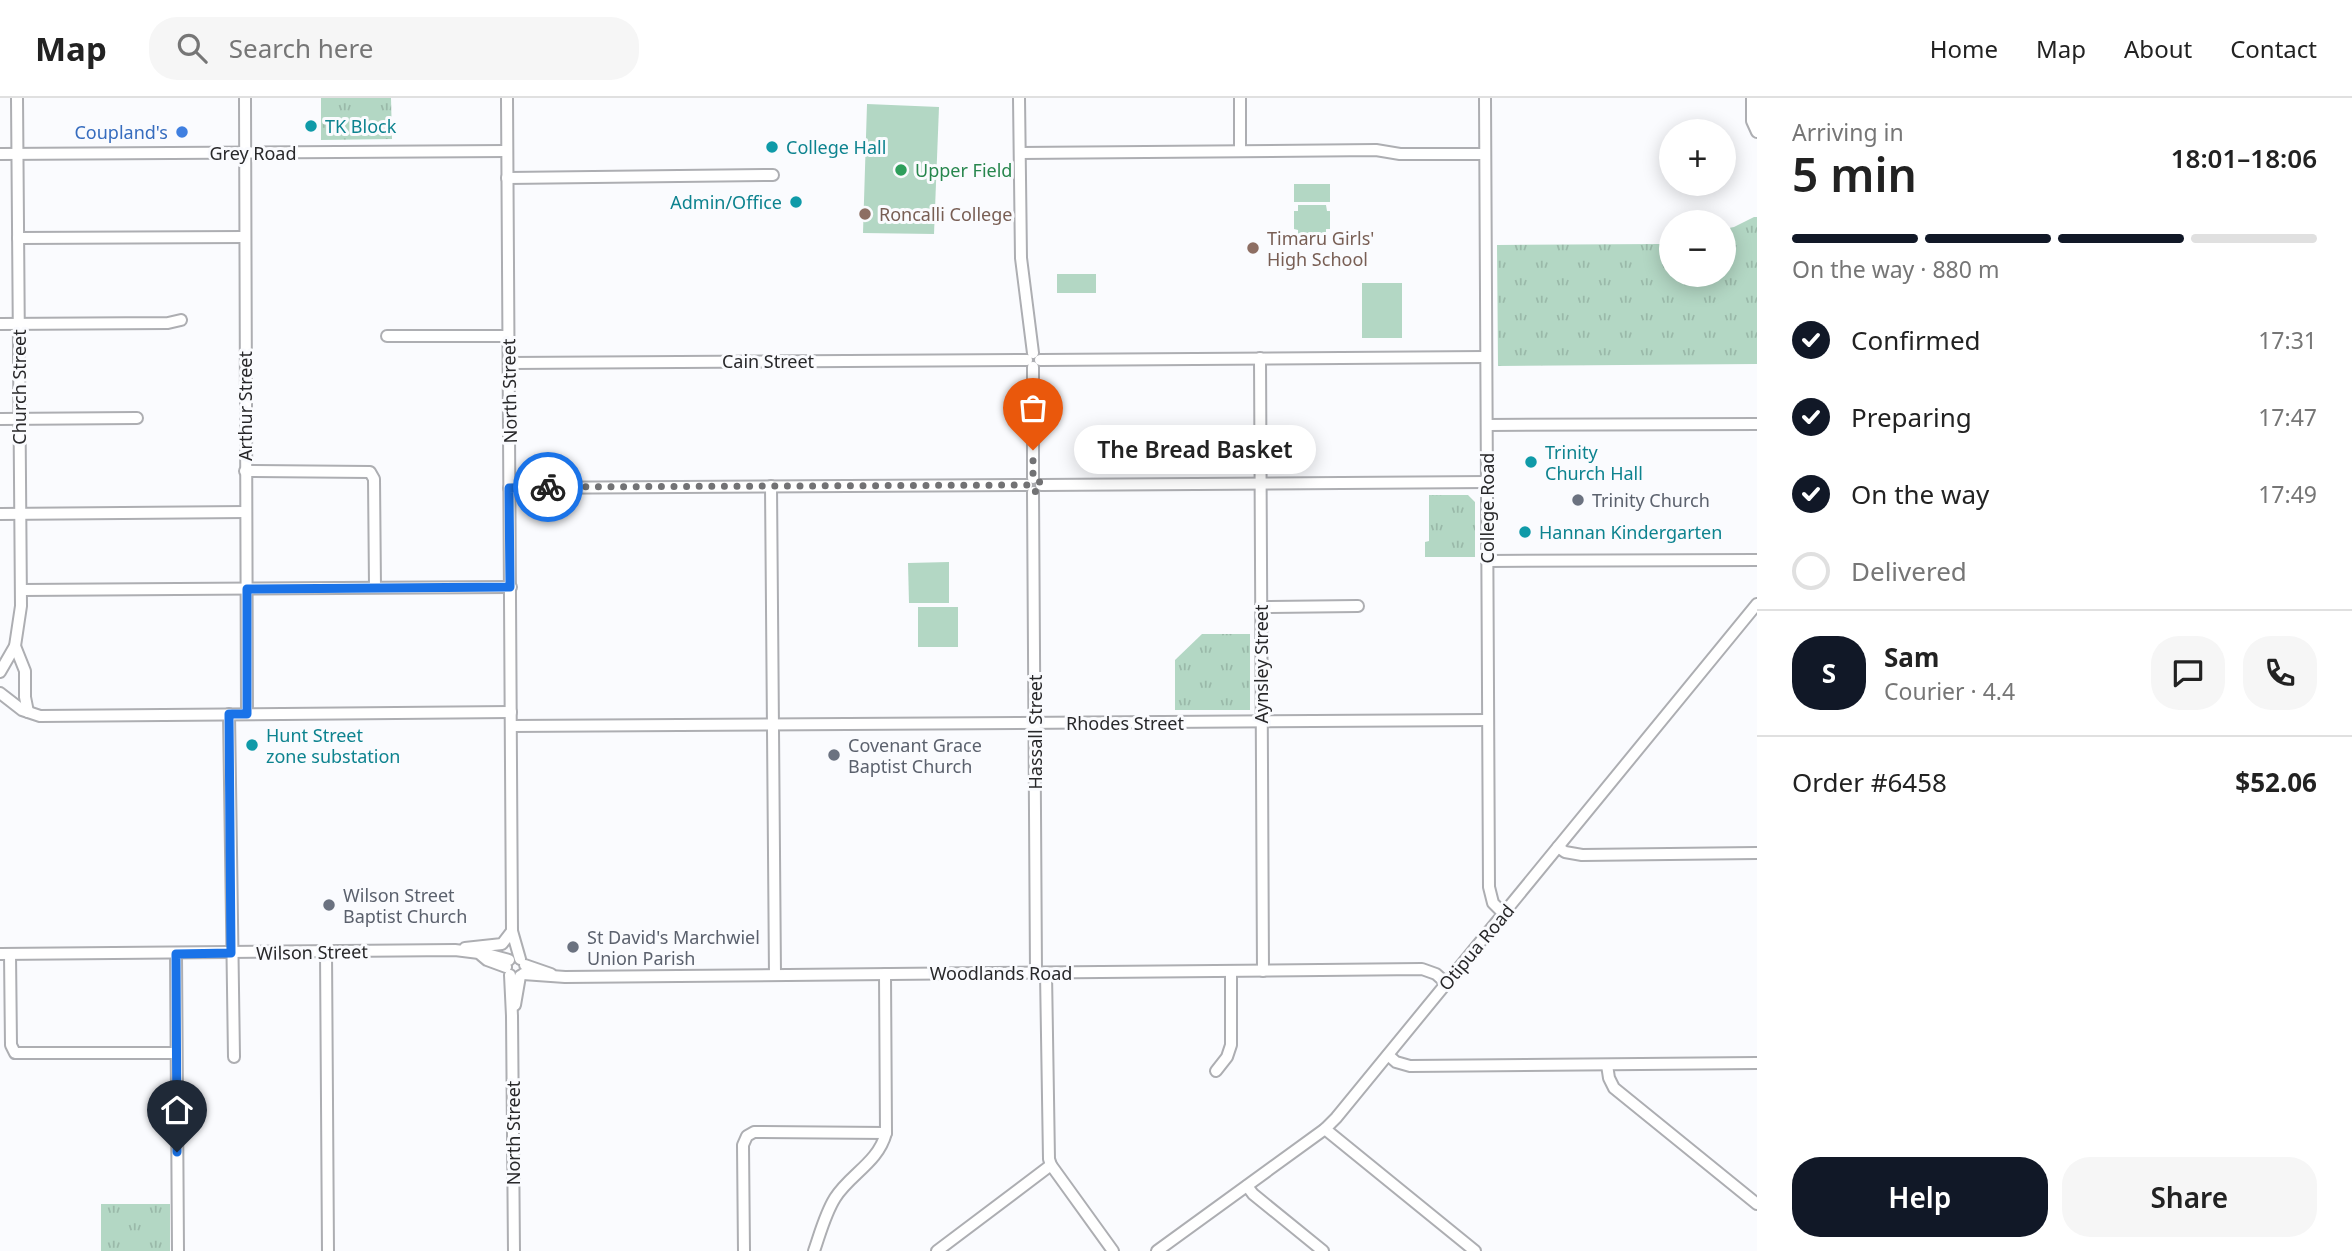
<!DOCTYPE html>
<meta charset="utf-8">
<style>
:root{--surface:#fff;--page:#f6f6f6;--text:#222;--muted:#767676;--line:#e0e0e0;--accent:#111827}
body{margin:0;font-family:"Noto Sans",sans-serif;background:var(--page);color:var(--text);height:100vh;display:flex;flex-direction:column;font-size:26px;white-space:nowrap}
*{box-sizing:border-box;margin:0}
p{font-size:23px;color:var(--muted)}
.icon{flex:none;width:38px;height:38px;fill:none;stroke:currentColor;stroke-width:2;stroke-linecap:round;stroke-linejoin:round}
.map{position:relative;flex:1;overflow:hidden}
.details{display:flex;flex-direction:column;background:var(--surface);width:595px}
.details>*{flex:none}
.controls{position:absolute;left:1659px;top:21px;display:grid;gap:14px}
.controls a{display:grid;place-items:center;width:77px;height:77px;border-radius:50%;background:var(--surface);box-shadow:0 4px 18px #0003;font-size:35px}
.pin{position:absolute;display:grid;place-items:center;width:60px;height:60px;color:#fff;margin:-72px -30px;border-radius:50% 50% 50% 0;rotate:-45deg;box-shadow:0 0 7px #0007}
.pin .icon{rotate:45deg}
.courier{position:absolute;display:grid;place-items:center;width:70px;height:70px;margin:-35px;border:5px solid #1a73e8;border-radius:50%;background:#fff;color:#222;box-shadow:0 2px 9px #0007}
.bubble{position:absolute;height:49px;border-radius:24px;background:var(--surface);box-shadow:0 4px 18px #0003;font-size:23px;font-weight:600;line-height:49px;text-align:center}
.head em{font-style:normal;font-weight:600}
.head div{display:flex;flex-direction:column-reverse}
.head{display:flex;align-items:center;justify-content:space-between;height:119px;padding:0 35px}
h1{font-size:46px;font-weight:600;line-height:52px}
.bar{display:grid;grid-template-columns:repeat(4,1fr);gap:10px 7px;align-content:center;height:84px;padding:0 35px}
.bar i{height:9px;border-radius:5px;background:var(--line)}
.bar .active{background:var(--accent)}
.bar p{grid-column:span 4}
.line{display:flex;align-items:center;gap:18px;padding:0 35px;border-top:2px solid var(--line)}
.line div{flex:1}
.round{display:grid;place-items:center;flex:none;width:74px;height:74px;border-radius:28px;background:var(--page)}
ol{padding:0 35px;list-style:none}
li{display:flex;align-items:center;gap:21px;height:77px}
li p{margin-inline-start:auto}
li .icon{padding:7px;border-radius:50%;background:var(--accent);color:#fff;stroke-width:4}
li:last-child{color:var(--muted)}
li i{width:38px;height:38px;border:4px solid var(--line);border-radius:50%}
.action{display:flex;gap:14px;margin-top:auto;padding:14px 35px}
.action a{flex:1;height:80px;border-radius:28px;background:var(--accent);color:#fff;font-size:28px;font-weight:600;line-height:80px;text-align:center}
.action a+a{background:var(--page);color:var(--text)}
header{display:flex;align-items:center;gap:42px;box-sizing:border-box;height:98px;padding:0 35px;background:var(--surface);border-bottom:2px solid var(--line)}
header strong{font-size:33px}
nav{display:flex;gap:38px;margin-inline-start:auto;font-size:24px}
.search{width:490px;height:63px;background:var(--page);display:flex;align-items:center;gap:18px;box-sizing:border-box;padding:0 24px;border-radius:28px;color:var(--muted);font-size:26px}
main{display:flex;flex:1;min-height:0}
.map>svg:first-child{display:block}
.park{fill:url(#park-tufts)}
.pitch{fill:#b3d7c4}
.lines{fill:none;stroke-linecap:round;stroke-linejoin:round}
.minor-casing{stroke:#adaeb2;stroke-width:14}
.minor{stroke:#fff;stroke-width:10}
.done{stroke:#727274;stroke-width:7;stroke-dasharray:0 12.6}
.route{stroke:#1a73e8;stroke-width:9}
.culture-dot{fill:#0f9aa8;stroke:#fafbfe;stroke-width:2.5}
.shop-dot{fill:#3f7fe0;stroke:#fafbfe;stroke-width:2.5}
.leisure-dot{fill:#2e9e5b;stroke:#fafbfe;stroke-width:2.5}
.education-dot{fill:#8d6e63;stroke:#fafbfe;stroke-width:2.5}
.worship-dot{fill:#6b7280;stroke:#fafbfe;stroke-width:2.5}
.labels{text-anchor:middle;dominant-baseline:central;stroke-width:6;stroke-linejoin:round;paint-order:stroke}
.culture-label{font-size:18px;fill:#0d838f;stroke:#fafbfe;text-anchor:start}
.shop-label{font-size:18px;fill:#366cbe;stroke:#fafbfe;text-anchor:end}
.street-label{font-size:18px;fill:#28282a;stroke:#fafbfe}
.leisure-label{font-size:18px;fill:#27864d;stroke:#fafbfe;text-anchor:start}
.education-label{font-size:18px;fill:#785e54;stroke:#fafbfe;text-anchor:start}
.worship-label{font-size:18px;fill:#5b616d;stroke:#fafbfe;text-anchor:start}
</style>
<header>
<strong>Map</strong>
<div class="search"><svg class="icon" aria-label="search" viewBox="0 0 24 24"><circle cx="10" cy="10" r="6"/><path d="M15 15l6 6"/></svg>Search here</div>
<nav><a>Home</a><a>Map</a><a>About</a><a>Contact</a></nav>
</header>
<main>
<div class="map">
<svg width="1757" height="1153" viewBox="0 0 1757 1153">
<defs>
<pattern id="park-tufts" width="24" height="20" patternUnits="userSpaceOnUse" patternTransform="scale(1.75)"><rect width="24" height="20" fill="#b3d7c4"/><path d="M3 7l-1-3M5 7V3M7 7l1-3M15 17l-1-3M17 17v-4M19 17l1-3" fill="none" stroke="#9ab9a9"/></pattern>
</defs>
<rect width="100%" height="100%" fill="#fafbfe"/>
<!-- park -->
<g class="park">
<polygon points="321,0 391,0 392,41 321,42"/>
<polygon points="1754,119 1757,119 1757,266 1498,268 1497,147 1660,146 1671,143 1671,177 1724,177 1724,131 1734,129"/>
<polygon points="1429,397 1468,397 1475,404 1475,459 1425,459 1425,444 1429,443"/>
<polygon points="1202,536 1250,536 1250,612 1175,612 1175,562"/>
<rect x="101" y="1106" width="69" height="47"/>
</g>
<!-- pitch -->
<g class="pitch">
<polygon points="867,6 939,9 934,136 863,135"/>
<rect x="1294" y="86" width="36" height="18"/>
<polygon points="1298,107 1326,107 1327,113 1330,113 1330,131 1326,131 1326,138 1298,138 1298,132 1294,131 1294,113 1298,113"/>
<rect x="1057" y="176" width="39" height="19"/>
<rect x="1362" y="185" width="40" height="55"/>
<polygon points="949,464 949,505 909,505 908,465"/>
<rect x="918" y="509" width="40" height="40"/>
</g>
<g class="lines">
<defs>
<g id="minor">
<polyline points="245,0 247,616"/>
<polyline points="507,0 512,833 520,861"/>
<polyline points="1019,0 1021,160 1033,255"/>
<polyline points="1240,0 1240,53"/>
<polyline points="1485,0 1489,789 1493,805 1503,815"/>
<polyline points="1752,0 1752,23 1757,34"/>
<polyline points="1020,55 1376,52 1400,56 1485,56"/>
<polyline points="0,56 507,53"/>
<polyline points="507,80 773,77"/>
<polyline points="18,140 245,139"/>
<polyline points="0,226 168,225 181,222"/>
<polyline points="387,238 508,238"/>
<polyline points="1260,260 1263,873"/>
<polyline points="1040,262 1486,259"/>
<polyline points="510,265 1027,262"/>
<polyline points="1033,269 1033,380"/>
<polyline points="0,321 137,320"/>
<polyline points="1487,327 1757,326"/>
<polyline points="245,373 370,374 374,381 375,489"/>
<polyline points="1041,387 1487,384"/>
<polyline points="771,388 775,877"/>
<polyline points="509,390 1027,387"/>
<polyline points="1033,394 1036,875"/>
<polyline points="0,416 246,414"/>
<polyline points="1487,463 1757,462"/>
<polyline points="21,492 511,489"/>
<polyline points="1261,509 1358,508"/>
<polyline points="15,548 25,573 25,599 28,614"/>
<polyline points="0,574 15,548 21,508 17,0"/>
<polyline points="0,595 22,612 40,618 511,614"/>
<polyline points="229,616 234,959"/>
<polyline points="511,628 1488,622"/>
<polyline points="1558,749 1565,754 1582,757 1757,755"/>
<polyline points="465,850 502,846 512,833"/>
<polyline points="326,854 328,1153"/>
<polyline points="0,856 455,852 487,856 509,862"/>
<polyline points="10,856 11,947 15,955 176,955"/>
<polyline points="176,856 178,1153"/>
<polyline points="481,857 487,862 506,869"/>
<polyline points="525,867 551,876"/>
<polyline points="1046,875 1049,1061 1051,1067 1113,1153"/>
<polyline points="523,876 565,879 1422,871 1436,876 1446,885"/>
<polyline points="510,877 512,918 514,1153"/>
<polyline points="515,907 520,878"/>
<polyline points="1388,957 1396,964 1410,968 1757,965"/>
<polyline points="1607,967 1609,980 1614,990 1757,1106"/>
<polyline points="1216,973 1227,959 1231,947 1231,873"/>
<polyline points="1325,1031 1475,1153"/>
<polyline points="1247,1088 1253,1096 1323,1153"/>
<polyline points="744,1153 743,1047 747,1038 754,1034 886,1035"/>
<path d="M814,1153C820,1136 825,1116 835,1100C850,1076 878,1065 886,1035L885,876"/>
<polyline points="937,1153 1051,1067"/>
<polyline points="1157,1153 1325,1031 1336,1020 1757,506"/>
</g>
</defs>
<!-- minor casing -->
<use href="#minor" class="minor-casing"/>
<!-- minor -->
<use href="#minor" class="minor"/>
</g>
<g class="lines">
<!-- done -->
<polyline class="done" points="548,389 1027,387 1028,391 1033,394 1038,393 1041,387 1039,383 1033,380 1033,352"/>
<!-- route -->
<polyline class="route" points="177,1054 176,856 231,855 229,616 247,616 247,491 510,489 509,390 548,389"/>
</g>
<!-- markers -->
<g class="culture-dot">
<circle cx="311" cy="28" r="7"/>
<circle cx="772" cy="49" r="7"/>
<circle cx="796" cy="104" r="7"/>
<circle cx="1531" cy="364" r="7"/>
<circle cx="1525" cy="434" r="7"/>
<circle cx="252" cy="647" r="7"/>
</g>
<circle class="shop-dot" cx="182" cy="34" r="7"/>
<circle class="leisure-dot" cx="901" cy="72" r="7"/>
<g class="education-dot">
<circle cx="865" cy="116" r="7"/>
<circle cx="1253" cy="150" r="7"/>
</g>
<g class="worship-dot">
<circle cx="1578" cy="402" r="7"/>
<circle cx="834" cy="657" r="7"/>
<circle cx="329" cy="807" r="7"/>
<circle cx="573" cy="849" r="7"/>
</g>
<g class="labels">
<!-- culture labels -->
<g class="culture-label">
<text x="325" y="28">TK Block</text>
<text x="786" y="49">College Hall</text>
<text x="782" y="104" text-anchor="end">Admin/Office</text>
<text x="1545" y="354">Trinity<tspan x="1545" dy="21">Church Hall</tspan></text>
<text x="1539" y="434">Hannan Kindergarten</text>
<text x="266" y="637">Hunt Street<tspan x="266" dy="21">zone substation</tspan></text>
</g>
<!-- shop labels -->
<g class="shop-label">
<text x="168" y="34">Coupland's</text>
</g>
<!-- street labels -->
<g class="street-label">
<text x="253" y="55">Grey Road</text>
<text x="768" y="263">Cain Street</text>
<text transform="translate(19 289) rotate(-90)">Church Street</text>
<text transform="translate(509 293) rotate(-91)">North Street</text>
<text transform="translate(245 308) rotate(-90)">Arthur Street</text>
<text transform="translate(1487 410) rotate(-90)">College Road</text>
<text transform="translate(1261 566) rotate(-90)">Aynsley Street</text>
<text x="1125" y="625">Rhodes Street</text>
<text transform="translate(1035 634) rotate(-90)">Hassall Street</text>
<text transform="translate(1476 849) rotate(-50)">Otipua Road</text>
<text transform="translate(312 854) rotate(-1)">Wilson Street</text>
<text x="1001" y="875">Woodlands Road</text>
<text transform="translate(513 1035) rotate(-90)">North Street</text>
</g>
<!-- leisure labels -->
<g class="leisure-label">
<text x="915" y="72">Upper Field</text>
</g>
<!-- education labels -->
<g class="education-label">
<text x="879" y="116">Roncalli College</text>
<text x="1267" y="140">Timaru Girls'<tspan x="1267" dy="21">High School</tspan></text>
</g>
<!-- worship labels -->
<g class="worship-label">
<text x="1592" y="402">Trinity Church</text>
<text x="848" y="647">Covenant Grace<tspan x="848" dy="21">Baptist Church</tspan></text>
<text x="343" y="797">Wilson Street<tspan x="343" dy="21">Baptist Church</tspan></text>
<text x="587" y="839">St David's Marchwiel<tspan x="587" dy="21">Union Parish</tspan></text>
</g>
</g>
</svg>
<div class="controls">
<a>+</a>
<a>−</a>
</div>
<div class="pin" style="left:1033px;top:352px;background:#ea580c"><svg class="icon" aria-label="bag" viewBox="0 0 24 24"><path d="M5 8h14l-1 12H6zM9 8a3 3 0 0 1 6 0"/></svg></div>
<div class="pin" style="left:177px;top:1054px;background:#1f2937"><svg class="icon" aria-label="home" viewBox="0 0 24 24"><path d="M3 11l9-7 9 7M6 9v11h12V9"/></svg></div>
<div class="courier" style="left:548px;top:389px"><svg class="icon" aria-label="bike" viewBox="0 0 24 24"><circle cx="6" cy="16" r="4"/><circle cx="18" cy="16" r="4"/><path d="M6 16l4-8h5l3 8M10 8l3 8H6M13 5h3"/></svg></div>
<div class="bubble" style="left:1074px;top:327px;width:242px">The Bread Basket</div>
</div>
<section class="details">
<div class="head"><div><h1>5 min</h1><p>Arriving in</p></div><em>18:01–18:06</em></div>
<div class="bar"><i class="active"></i><i class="active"></i><i class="active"></i><i></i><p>On the way · 880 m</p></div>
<ol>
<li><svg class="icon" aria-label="check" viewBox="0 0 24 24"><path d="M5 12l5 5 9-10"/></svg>Confirmed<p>17:31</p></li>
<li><svg class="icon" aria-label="check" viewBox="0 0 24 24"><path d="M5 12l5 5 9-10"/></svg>Preparing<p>17:47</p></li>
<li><svg class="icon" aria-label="check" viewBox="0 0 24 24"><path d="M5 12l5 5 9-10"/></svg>On the way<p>17:49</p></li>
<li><i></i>Delivered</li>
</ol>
<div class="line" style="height:126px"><b class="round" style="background:var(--accent);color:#fff">S</b><div><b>Sam</b><p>Courier · 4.4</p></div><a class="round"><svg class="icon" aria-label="chat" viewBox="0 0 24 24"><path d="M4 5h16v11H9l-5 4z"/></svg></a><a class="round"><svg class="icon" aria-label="phone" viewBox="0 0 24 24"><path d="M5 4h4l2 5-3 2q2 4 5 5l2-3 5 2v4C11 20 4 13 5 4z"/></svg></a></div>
<div class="line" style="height:91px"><div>Order #6458</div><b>$52.06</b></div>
<div class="action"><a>Help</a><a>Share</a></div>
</section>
</main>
